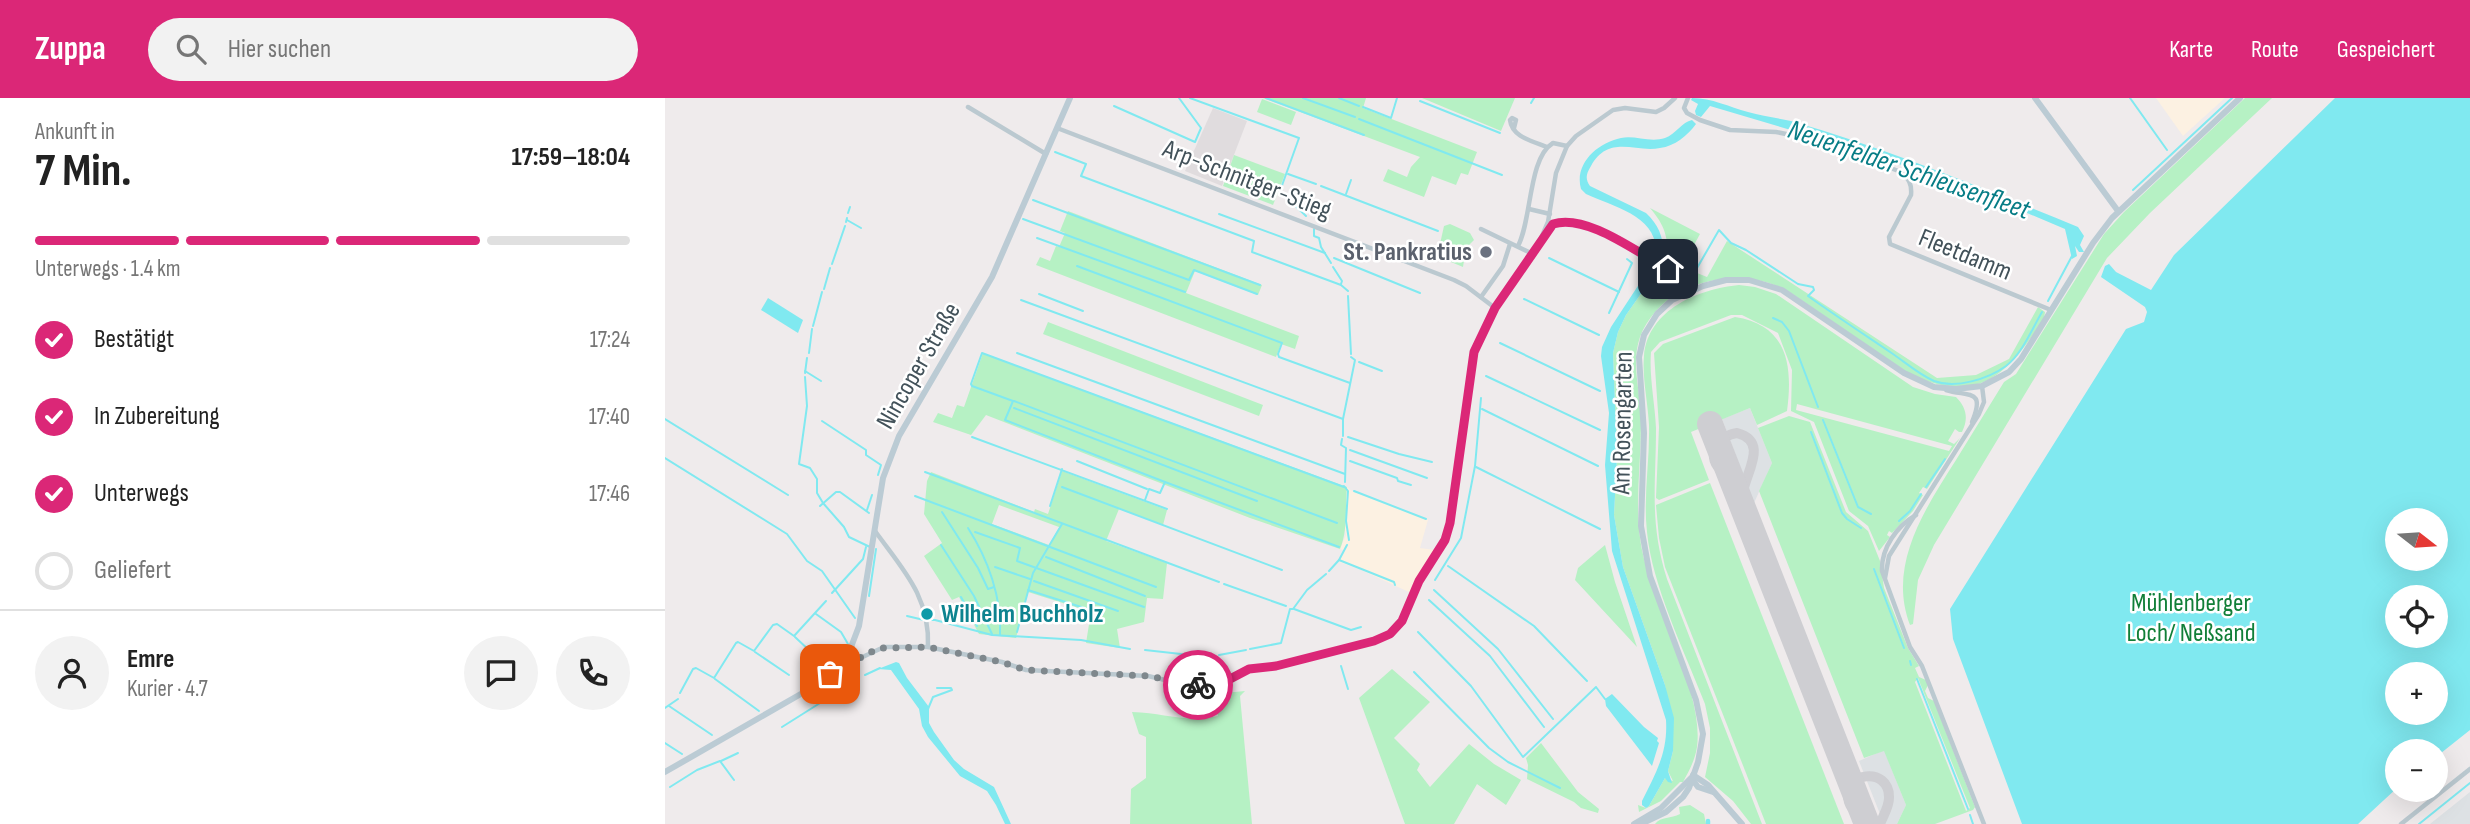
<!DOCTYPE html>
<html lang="de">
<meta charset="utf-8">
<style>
:root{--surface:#fff;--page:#f2f2f2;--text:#222;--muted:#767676;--line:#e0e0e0;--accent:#db2777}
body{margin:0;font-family:"Sofia Sans Condensed",sans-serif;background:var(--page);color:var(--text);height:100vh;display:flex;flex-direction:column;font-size:26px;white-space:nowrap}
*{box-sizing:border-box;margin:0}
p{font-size:23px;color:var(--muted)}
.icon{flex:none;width:38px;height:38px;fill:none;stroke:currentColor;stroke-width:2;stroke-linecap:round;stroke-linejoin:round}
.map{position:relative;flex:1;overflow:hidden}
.details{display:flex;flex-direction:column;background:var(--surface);width:665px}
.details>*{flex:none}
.needle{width:46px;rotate:107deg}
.buttons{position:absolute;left:1720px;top:410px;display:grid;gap:14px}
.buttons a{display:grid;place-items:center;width:63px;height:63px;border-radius:50%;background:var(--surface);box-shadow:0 7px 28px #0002;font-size:35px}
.pin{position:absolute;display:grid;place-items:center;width:60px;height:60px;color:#fff;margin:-30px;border-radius:14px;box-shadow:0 4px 10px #0006}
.courier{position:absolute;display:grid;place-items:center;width:70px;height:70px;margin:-35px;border:5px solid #db2777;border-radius:50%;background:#fff;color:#222;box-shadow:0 2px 9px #0007}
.overview em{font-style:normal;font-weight:700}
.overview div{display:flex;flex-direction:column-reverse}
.overview{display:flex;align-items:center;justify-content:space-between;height:119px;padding:0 35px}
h1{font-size:46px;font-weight:700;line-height:52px}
.bar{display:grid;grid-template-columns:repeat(4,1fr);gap:10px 7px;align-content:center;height:84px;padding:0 35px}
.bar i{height:9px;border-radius:5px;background:var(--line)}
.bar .current{background:var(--accent)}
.bar p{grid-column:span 4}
.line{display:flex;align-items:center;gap:18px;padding:0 35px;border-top:2px solid var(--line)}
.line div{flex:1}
.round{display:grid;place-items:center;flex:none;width:74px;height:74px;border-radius:37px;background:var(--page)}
ol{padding:0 35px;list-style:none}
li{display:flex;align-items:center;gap:21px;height:77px}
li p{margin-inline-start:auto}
li .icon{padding:7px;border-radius:50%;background:var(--accent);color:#fff;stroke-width:4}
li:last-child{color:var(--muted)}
li i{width:38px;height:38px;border:4px solid var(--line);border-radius:50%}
header{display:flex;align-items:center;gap:42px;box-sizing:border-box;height:98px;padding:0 35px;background:var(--accent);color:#fff}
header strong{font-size:33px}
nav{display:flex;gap:38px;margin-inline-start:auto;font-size:24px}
.search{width:490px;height:63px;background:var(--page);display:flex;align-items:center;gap:18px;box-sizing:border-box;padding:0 24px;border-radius:38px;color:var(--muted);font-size:26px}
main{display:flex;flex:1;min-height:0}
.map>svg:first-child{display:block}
.commercial{fill:#fcf1e2}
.education{fill:#e0dcde}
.airport{fill:#dde1e4}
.green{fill:#b6f1c4;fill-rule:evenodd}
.water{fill:#80e9f0;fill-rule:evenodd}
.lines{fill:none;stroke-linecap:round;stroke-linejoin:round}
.stream{stroke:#80e9f0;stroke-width:2}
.canal{stroke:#80e9f0;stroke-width:4.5}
.taxiway{stroke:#ceced2;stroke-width:10}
.runway{stroke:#ceced2;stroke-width:26}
.street{stroke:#bbc9d0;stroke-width:4.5}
.secondary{stroke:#bbcbd4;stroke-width:6}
.done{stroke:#7f888d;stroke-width:7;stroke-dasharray:0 12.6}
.route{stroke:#db2777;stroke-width:9}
.worship-dot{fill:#6b7280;stroke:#fff;stroke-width:2.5}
.culture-dot{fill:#0f9aa8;stroke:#fff;stroke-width:2.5}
.labels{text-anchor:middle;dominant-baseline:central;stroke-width:5;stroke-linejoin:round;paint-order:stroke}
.street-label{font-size:26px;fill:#43525a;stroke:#fff}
.worship-label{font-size:26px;font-weight:bold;fill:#5b616d;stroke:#fff;text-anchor:end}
.park-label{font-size:26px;fill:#117f38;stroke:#fff}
.culture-label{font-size:26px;font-weight:bold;fill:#0d838f;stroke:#fff;text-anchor:start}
.water-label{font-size:28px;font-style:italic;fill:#077d86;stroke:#fff}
</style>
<header>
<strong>Zuppa</strong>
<div class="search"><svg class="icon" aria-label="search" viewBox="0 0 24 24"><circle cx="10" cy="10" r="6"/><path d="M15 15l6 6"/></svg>Hier suchen</div>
<nav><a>Karte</a><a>Route</a><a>Gespeichert</a></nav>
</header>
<main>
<section class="details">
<div class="overview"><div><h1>7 Min.</h1><p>Ankunft in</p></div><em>17:59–18:04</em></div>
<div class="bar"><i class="current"></i><i class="current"></i><i class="current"></i><i></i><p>Unterwegs · 1.4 km</p></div>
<ol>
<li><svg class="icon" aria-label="check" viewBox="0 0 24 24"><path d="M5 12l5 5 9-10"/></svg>Bestätigt<p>17:24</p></li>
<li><svg class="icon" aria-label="check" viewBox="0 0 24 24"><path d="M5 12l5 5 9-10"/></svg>In Zubereitung<p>17:40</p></li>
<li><svg class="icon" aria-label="check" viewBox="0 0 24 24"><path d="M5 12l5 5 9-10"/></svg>Unterwegs<p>17:46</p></li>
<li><i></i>Geliefert</li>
</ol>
<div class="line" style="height:126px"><a class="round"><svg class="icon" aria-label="person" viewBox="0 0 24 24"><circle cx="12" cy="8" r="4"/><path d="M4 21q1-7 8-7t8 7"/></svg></a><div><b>Emre</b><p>Kurier · 4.7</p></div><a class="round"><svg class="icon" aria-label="chat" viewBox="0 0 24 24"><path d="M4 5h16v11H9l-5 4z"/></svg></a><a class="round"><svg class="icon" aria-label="phone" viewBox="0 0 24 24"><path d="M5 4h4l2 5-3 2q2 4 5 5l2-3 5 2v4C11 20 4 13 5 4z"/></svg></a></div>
</section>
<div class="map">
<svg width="1805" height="726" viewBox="0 0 1805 726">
<rect width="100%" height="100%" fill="#efebec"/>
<!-- commercial -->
<g class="commercial">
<polygon points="1491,0 1560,0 1518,38"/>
<polygon points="682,389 687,393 763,422 755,450 770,452 746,495 694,471 674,464 680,453 675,451 681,437 679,428"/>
</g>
<!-- education -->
<polygon class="education" points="548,10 582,23 557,88 520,73"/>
<!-- airport -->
<g class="airport">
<polygon points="1085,310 1107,365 1089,405 1057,321"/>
<polygon points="1219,652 1241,707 1232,726 1219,726 1194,663"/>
<polygon points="1805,694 1805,726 1765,726"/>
</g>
<!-- green -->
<g class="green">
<polygon points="598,0 701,0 698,10 812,54 803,77 796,75 791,87 767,78 759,99 718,83 723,71 742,79 746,69 755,59"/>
<polygon points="757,0 850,0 836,33"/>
<path d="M1580,0H1607L1485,115L1442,160L1269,447L1253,482L1248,526L1245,527C1222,467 1260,411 1291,362C1307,336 1323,310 1339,284L1351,276L1439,136L1459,114Z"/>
<polygon points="597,1 631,14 626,27 592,14"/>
<polygon points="569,57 620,76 608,107 558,88"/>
<path d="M985,110L1035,136L1017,169L1042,179L1062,143L1272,280L1311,277L1344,261L1373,209L1380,214L1379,220C1343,277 1315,307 1246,277L1123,193C1089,176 1061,177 1025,189L1020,178L1003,169C1003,143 1003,131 985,110Z"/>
<polygon points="403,113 597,187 593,197 530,173 521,195 634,238 630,251 616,246 611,259 371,167 375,159 385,163 391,148 394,149 400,135 395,133"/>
<polygon points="785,126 805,135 809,142 801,150 798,169 774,159 778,148 775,146 779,128"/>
<path d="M984,170L993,175L998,181L1016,180L1021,189L1012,193V195C996,206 982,220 975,239C966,265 975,292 976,318C977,366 967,414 979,461C992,515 1039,596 1032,649C1030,662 1024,673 1018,684H1015L996,703L974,714L973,707L981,710L984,708L1000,680L1008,683L1003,673L1008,653L1000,587L958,469L949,417L952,359L948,255L953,234L961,217L989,177L981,173Z"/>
<path d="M1074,187L1090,189L1111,196L1248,289L1270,296L1291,299C1301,309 1304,320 1297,334H1294L1290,331L1283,343L1289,346L1295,340L1262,391L1258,389L1254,395L1258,397L1248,413L1227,435L1224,433L1222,437L1225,439L1214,453L1203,428L1184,413L1149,324L1126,313L1127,272L1113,235L1077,217H1066L995,244L986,254C984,279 990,305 991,330C991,387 984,424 1002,481L1097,726H1086L1068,703L1040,679L1045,655V630L1040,606C1020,554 987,488 982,434C978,398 985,363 984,327C983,304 977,280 979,258C983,211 1034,191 1074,187ZM1132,306L1287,348L1284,353L1131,312Z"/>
<path d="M1070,219C1123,227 1128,268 1122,313L1092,327L1085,310L1026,334L1044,382L994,402L991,400L994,329L989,255L998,246Z"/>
<polygon points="383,224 598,307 594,318 378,236"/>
<path d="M318,255L682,389C680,410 683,433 675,451L585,420L321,317L306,337L268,324L273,315L287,320L292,307L299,309Z"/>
<path d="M1124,318L1145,324L1181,414L1203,433L1215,463L1219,490L1243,550L1254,568L1250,570L1254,579L1261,582L1263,587L1260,593L1263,600L1269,603L1310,709L1308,712L1270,726H1232L1241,707L1219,653L1199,660L1094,393L1107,365L1093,330ZM1253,580L1305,710L1301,713L1250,584Z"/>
<path d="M397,373L502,412L498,427L454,411L441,443L502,465L498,501L482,500L479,524L452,531L455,550L421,545L426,514L363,494L351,540L314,536L294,499L287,502L259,458L277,445L259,416L262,383L266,374L369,414L370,411L383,416ZM334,407L394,429V430L384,447L327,426Z"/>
<polygon points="1045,385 1179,726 1101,726 1000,469 994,440 991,407"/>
<polygon points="940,447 950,484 972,549 910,482 913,470"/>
<polygon points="727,571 765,604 729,640 755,666 752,672 765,689 804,646 829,666 856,682 841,707 812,686 789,726 740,726 694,600"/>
<path d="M580,593L575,598L587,726H465L466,691L481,680V639L474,636L467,614C500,615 518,625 553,618L549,596Z"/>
<polygon points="876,645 913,694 934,711 933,715 916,710 909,704 862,681 863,667 861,660"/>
<path d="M1025,707L1039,716L1041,726H990C996,718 1006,721 1015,716L1014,709Z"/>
</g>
<!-- water -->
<g class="water">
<path d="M1027,0C1047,0 1064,9 1083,14C1097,18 1112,20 1126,23C1224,51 1319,91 1413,129L1419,138L1415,147L1419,154H1414L1410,148L1412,158L1407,161L1400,131L1305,91L1255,73L1170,45L1045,8L1036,19L1031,17L1030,13L1033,6L1026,2Z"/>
<path d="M1670,0H1805V632L1771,659V653H1732V690L1693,726H1357L1288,541L1285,511L1461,231L1479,224L1482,214L1480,209L1436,179L1440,168L1444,166L1451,174L1486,192L1509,157ZM1732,422H1771V460H1732ZM1732,499H1771V537H1732ZM1732,576H1771V614H1732Z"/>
<path d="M1027,22L1031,26C1022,38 1010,48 995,50C970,55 944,36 926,68C921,76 920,81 925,88L981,115C995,128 1000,143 998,163L996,164L990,159C997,119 949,109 921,96L916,91C909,66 932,45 956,40C970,37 985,45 1000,40C1011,36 1017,24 1027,22Z"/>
<path d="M986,173L987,176L990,175L989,177L961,217L953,234L948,255L952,359L949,417L958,469L1000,587L1009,620L1008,653L1003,673L1007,685L1003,684L1000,680L984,708L981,710L977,707V703C991,675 1003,654 1001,622L947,453L940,367L944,315L936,258L937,249L946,229L982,174Z"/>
<polygon points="103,200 138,222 133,235 96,212"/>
<polygon points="231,564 234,565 242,580 264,609 264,625 269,634 289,662 299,671 329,689 346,726 340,726 331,707 322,693 295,678 263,639 257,628 254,611 226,572 213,571"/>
<polygon points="947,596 979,629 993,640 992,643 994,645 987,668 941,608 940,601"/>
</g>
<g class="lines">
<!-- stream -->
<g class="stream">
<polyline points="525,0 634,40 615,93 641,118"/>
<polyline points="601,0 699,37"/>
<polyline points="638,0 690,19"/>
<polyline points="674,0 694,8"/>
<polyline points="1465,0 1502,52"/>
<polyline points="755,3 835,35"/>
<polyline points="866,5 869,0"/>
<polyline points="449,8 530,44 536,30 514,0"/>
<polyline points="698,9 726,20 732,0"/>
<polyline points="694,21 837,77"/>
<polyline points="390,54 421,66 416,78 589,143 587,154 676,187 683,193"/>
<polyline points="623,76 651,86"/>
<polyline points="656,88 773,133"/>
<polyline points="1468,92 1567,0"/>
<polyline points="681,96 686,82"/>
<polyline points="368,102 595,187"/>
<polyline points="183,115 185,109"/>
<polyline points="554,116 660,155"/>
<polyline points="358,121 524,182 529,172 592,196"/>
<polyline points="182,122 196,130"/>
<polyline points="181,124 182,120"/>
<polyline points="649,131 649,138 654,140 656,149 666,165"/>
<polyline points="372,140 520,194"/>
<polyline points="669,160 755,195"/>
<polyline points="884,160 954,194"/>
<polyline points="167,166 180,128"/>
<polyline points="412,168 617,245 613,256 614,259 685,285"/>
<polyline points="668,169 677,183 676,186"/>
<path d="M1023,176L1028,177L1054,132L1066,145L1081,152L1133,186L1148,189L1149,192L1143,198C1171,218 1200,237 1228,256C1241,265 1255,277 1269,283C1291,291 1323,281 1341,268C1357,256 1367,231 1377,214"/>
<polyline points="159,191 165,170"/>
<polyline points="374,196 418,213"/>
<polyline points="683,198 686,256"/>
<polyline points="859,201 934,237"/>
<polyline points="356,202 678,321"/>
<polyline points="1383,203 1407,158"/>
<polyline points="944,215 967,165 962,161"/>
<polyline points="1108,220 1117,224 1124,233 1153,309"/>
<polyline points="148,228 157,194"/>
<polyline points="835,245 935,293"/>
<polyline points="144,255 147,231"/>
<polyline points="352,255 680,376"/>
<polyline points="694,264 717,273"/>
<polyline points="140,273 156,283"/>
<polyline points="140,275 142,260"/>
<polyline points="821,278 935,332"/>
<polyline points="140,279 142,308 134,366 145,370 152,381 152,395 158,405 179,429 184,439 205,449"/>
<polyline points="349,303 672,425"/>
<polyline points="349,310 592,403"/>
<polyline points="817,311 933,368"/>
<polyline points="0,321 123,397"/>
<polyline points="1158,322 1193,409 1206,416"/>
<polyline points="157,323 201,352 201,357 216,367 213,377"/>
<polyline points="1146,334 1177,415 1182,421 1196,430"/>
<polyline points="678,338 678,321 690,262 686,259"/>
<polyline points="307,339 502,411"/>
<polyline points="683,339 734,356 767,364"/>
<polyline points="677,341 676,347 681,350 680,384"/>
<polyline points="685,352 762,380"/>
<polyline points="0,360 122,436 142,463 157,473 190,520"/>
<polyline points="412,363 482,391"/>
<polyline points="685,363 732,380 733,383 746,387"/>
<polyline points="811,369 935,431"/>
<polyline points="260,374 554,484"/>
<polyline points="500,384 340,322 348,303 307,288 306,286 317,255 679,389"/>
<polyline points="679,388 683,393 681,423 684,442"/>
<polyline points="397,389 617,472"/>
<polyline points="1261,389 1280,361"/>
<polyline points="689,393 761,421"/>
<polyline points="250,398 491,489"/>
<polyline points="480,402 484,391 495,395 500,384 674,449"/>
<polyline points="155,408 171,394 175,394 204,415"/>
<polyline points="385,408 397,371"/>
<polyline points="202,412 207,397"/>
<polyline points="277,414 313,470 323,491 329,489"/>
<polyline points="1234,423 1245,413 1256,396"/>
<path d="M303,430C323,461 337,500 335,537"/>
<polyline points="310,434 355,450 352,463 479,509"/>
<polyline points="276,447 309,498 327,536"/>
<polyline points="381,459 480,498"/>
<polyline points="674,462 729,484 730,487"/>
<polyline points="783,468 869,528 922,583"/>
<polyline points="330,469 365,481"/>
<polyline points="1209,471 1239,550"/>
<polyline points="664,473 674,462 682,447"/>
<polyline points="770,482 796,440 810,368 816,300"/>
<polyline points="369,483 453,513"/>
<polyline points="559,486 621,508"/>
<polyline points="363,492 438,516"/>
<polyline points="769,492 833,551 888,621"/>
<polyline points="167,495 198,461 201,449"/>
<polyline points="204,498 211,451"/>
<polyline points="296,499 312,528"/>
<polyline points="764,502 825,558 879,629"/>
<polyline points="629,511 686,532 696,529"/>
<polyline points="151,516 176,534 183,546"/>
<polyline points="242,518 259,522 270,522 327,537 416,542 465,551"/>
<polyline points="352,534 368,475 397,426"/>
<polyline points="753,534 806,588 858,659 931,589 940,601"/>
<polyline points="130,539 146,554 153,567"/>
<polyline points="585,551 616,545 625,511 628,511 642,492 661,476"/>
<polyline points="480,552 525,557"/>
<polyline points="90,554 124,577"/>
<polyline points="554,557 581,552"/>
<polyline points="1245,563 1246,567"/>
<polyline points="676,568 683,591"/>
<polyline points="749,574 824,650 843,664 895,690"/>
<polyline points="200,577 215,570"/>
<polyline points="50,581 94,613"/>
<polyline points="1252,581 1303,711"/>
<polyline points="15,595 28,571 31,570 49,580 71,545 73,544 89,553 108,527 112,526 129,538 161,503"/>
<polyline points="4,608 47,637"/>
<polyline points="0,610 13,601"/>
<polyline points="263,611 268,599 287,592 286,590 272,590"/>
<polyline points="117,629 190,583"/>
<polyline points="0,645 17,656"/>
<polyline points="56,663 73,655"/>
<polyline points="5,689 32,672 55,663 69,682"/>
<polyline points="1305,717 1308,726"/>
<polyline points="1754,726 1805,685"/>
</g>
<!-- canal -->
<polyline class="canal" points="1043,723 1043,726"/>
<!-- taxiway -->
<g class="taxiway">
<path d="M1076,404C1073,397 1071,390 1067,383C1063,378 1059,376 1055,371C1040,356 1055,337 1072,335C1109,345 1073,383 1077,406"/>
<path d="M1201,726C1196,718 1187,714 1184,704C1175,674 1225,667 1224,700C1224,709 1218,718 1215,726"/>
</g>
<!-- runway -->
<polyline class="runway" points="1045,326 1202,726"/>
<!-- street -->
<g class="street">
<path d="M1023,0L1019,10L1022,15L1035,22L1065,32L1111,34L1126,37L1173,50L1236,74C1244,81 1247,86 1246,97L1224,139L1225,146L1386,212"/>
<polyline points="303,9 381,56"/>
<polyline points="392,30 789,182 801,188 830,210"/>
<path d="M849,30L851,22L847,20L845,22C847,39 867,43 882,49"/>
<polyline points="864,111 885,116"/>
<polyline points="816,131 868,156"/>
<path d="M878,143L888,126C922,115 974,156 1003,171"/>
<path d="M853,148C867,122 863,60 888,45L902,48"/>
<polyline points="816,199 838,168 845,146"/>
<path d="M1281,292C1303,299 1321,290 1307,324"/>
<path d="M1251,417C1232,428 1216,450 1217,473L1245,549L1257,568L1319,726"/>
<path d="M210,433C238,472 265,498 263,549"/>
<polyline points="1220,480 1224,458 1314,316 1319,304 1317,288"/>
<polyline points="180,561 189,563 219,549 263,549 337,564 361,572 483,578 517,586 540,587 565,581 584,571 611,568 695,547 725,536 737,523 754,483 783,435 809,254 830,210 874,145 883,124 891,75 902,48 911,38 948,12 960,10 991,14 999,10 1010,0"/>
<polyline points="1736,726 1805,671"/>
</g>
<!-- secondary -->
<g class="secondary">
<polyline points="1370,0 1453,113"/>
<polyline points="0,674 148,589 176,567 183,557 194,528 218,380 234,338 327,179 405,0"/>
<polyline points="1028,677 1043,687 1077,726"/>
<polyline points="1027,681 1033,689 1048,694"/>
<polyline points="969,726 996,710 1026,680"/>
<polyline points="976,726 1001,714 1018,699 1024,690 1033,664 1038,636 1031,602 985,478 976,428 979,335 974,259 979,237 992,216 1007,202 1038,188 1061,182 1084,182 1117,192 1239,275 1269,289 1291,291 1317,288 1344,274 1356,261 1428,145 1447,120 1575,0"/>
</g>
</g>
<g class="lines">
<!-- done -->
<polyline class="done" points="165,576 180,561 189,563 214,550 263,549 337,564 360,572 483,578 533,587"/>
<!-- route -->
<path class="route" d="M533,587L565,581L584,571L611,568L709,543L725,536L737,523L754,483L780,442L785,425L809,254L830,210L888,126C922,115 974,156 1003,171"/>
</g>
<!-- markers -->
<circle class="worship-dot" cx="821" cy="154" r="7"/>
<circle class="culture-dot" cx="262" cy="516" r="7"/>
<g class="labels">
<!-- street labels -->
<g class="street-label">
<text transform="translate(582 82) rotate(21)">Arp-Schnitger-Stieg</text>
<text transform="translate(1300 157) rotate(22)">Fleetdamm</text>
<text transform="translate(254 268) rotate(-60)">Nincoper Straße</text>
<text transform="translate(958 325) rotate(-89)">Am Rosengarten</text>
</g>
<!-- worship labels -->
<g class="worship-label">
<text x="807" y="154">St. Pankratius</text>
</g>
<!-- park labels -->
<g class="park-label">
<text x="1526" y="505">Mühlenberger<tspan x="1526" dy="30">Loch/ Neßsand</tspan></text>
</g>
<!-- culture labels -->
<g class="culture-label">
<text x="276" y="516">Wilhelm Buchholz</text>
</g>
<!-- water labels -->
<g class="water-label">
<text transform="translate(1244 72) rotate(19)">Neuenfelder Schleusenfleet</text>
</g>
</g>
</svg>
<div class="buttons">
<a><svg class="needle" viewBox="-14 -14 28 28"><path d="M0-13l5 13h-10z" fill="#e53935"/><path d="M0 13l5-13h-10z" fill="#767676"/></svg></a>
<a><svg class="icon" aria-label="locate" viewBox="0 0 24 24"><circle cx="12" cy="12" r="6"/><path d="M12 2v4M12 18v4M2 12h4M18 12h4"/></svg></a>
<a>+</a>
<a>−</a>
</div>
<div class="pin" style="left:165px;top:576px;background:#ea580c"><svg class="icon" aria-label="bag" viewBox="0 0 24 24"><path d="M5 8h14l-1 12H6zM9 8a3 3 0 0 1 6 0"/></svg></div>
<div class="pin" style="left:1003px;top:171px;background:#1f2937"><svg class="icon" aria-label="home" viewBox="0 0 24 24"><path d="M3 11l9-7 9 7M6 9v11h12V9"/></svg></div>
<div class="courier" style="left:533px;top:587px"><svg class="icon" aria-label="bike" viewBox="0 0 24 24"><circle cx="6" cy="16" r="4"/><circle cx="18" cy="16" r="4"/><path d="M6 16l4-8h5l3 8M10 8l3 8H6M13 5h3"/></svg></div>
</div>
</main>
